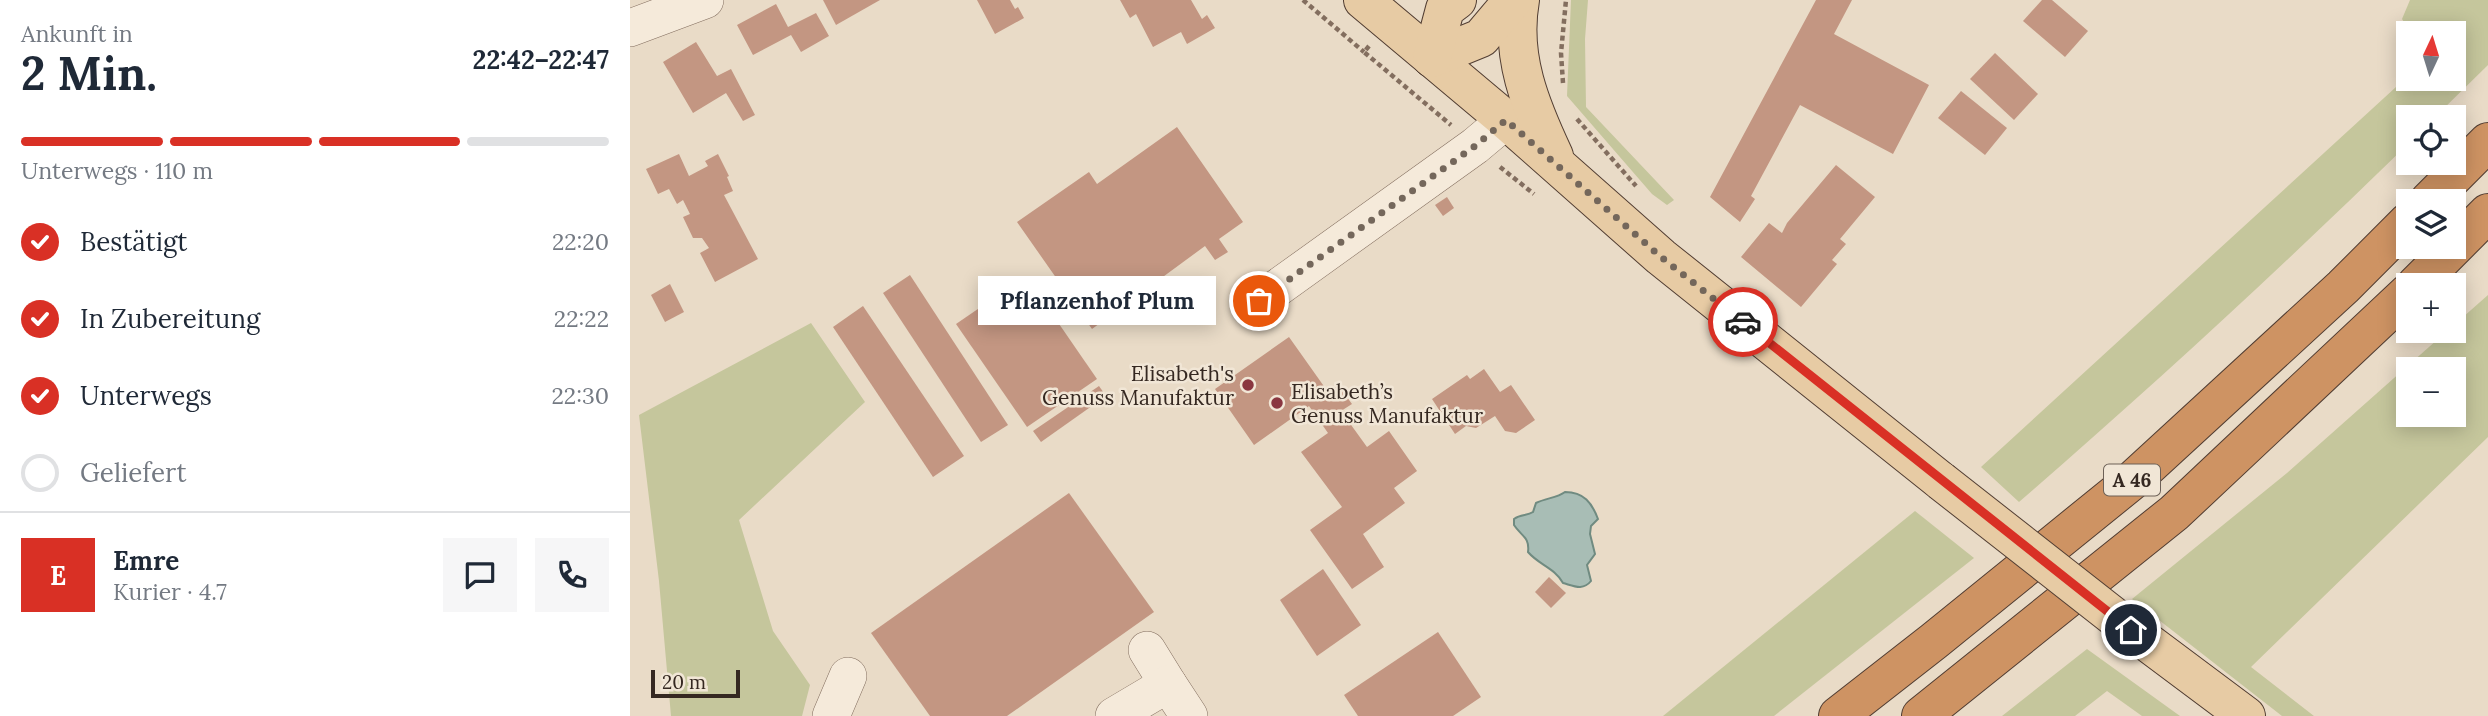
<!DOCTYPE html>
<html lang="de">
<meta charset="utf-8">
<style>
:root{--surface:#fff;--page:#f6f6f7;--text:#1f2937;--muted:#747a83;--line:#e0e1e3;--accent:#d93025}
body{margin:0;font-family:Lora,serif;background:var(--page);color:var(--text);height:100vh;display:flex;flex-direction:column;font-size:26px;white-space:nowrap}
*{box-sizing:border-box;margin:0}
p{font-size:23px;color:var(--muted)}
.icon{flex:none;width:38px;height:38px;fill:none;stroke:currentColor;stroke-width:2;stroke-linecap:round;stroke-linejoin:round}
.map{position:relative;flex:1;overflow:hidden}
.drawer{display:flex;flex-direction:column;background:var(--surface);width:630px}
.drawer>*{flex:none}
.needle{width:46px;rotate:4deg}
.tools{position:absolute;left:1766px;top:21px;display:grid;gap:14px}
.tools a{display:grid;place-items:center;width:70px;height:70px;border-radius:0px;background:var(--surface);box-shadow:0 4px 18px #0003;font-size:35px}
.scale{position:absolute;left:21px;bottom:18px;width:89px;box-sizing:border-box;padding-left:7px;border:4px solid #352821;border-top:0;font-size:19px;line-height:24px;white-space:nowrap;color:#352821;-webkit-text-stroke:5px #f1e6d6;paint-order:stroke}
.pin{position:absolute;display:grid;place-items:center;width:60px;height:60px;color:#fff;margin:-30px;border:4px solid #fff;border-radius:50%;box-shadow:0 2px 7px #0007}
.courier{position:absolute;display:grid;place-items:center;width:70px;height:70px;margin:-35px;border:5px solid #d93025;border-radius:50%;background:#fff;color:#222;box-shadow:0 2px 9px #0007}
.bubble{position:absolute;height:49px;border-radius:0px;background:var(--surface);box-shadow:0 4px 18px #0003;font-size:23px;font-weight:700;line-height:49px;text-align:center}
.head em{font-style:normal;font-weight:700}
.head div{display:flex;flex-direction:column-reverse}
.head{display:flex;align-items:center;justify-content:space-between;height:119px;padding:0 21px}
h1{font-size:46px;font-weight:700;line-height:52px}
.bar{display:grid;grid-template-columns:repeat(4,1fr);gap:10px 7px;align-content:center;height:84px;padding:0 21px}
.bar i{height:9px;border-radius:5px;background:var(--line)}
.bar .on{background:var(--accent)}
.bar p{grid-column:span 4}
.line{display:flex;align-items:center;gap:18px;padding:0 21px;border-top:2px solid var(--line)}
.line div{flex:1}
.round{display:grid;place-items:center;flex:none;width:74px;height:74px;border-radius:0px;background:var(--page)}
ol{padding:0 21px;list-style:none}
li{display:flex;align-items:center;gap:21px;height:77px}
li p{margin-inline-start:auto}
li .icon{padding:7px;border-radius:50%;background:var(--accent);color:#fff;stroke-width:4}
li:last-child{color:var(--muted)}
li i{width:38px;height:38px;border:4px solid var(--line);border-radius:50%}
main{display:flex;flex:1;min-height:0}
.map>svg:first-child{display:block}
.green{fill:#c5c69c;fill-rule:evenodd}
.water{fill:#a8bdb5;stroke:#708b81;stroke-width:2}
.building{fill:#c39682}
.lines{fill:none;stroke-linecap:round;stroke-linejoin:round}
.minor-casing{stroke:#836e5f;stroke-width:38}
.major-casing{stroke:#513d32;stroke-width:40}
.highway-casing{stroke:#513d32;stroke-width:40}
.path{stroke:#836e5f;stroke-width:4.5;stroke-dasharray:5 3.5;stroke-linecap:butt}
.minor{stroke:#f5eada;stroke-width:37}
.major{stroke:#e7cba4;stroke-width:38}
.highway{stroke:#ce9363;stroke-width:38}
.major-bridge-casing{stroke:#513d32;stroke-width:40;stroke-linecap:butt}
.major-bridge{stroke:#e7cba4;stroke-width:38}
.done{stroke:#74675b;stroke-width:7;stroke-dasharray:0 12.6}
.route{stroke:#d93025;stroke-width:9}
.poi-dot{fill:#8a3640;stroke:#f1e6d6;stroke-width:2.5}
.labels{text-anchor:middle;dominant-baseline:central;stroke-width:5;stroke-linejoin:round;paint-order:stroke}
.shield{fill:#f1e6d6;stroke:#6d6157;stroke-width:2}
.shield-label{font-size:19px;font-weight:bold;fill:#352821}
.poi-label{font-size:21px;fill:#352821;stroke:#f1e6d6;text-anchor:end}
</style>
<main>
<section class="drawer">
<div class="head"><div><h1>2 Min.</h1><p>Ankunft in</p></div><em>22:42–22:47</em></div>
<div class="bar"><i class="on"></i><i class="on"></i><i class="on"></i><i></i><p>Unterwegs · 110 m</p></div>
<ol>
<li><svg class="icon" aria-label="check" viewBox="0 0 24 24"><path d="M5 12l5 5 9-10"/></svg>Bestätigt<p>22:20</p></li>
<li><svg class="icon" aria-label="check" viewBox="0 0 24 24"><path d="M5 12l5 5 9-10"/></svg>In Zubereitung<p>22:22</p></li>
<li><svg class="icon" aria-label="check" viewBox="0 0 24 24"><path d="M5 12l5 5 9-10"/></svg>Unterwegs<p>22:30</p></li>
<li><i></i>Geliefert</li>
</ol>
<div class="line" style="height:126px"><b class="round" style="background:var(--accent);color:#fff">E</b><div><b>Emre</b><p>Kurier · 4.7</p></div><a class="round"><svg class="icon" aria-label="chat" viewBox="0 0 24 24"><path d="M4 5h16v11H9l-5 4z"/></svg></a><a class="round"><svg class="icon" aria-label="phone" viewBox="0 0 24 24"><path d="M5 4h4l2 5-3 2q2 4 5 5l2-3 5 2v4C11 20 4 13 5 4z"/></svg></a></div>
</section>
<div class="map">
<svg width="1858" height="716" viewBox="0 0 1858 716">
<rect width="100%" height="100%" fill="#e9dbc7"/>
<!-- green -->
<g class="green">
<polygon points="941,0 958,0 955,39 956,107 1044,200 1037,205 1022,194 937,96"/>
<path d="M1780,0H1858V65L1805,117H1778V144C1652,267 1523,386 1389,502L1351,467L1778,76V79H1824V33H1781L1772,19Z"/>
<path d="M1858,295V437L1621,667L1684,716H1652L1502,599L1657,473L1817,331H1824V325ZM1824,369V415H1778V369Z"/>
<polygon points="181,323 235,402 109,520 143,631 180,685 172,716 41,716 29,581 9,415"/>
<polygon points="1285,511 1344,558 1144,716 1033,716"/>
<polygon points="1457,649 1550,716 1512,716 1477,691 1445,716 1372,716"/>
</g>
<!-- water -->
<path class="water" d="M935,492C954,492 962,503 968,519L961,526L960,534L965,554L957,565L961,581C953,591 944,586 933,583C925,568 909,565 898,552C900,537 891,536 884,525V519C891,514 897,516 903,512L906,503C916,498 927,498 935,492Z"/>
<!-- building -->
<g class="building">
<polygon points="193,0 250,0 206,25"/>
<polygon points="347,0 380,0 385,9 388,7 394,18 365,34"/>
<polygon points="490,0 561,0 572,19 577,15 585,28 557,44 551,32 523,47 506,14 500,18"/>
<polygon points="1186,0 1222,0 1204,34 1299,85 1263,154 1170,105 1121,196 1125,199 1110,222 1080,197"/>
<polygon points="1412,0 1422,0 1458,31 1435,57 1393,21"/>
<polygon points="146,4 158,27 186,13 199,36 171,52 161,35 123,55 107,25"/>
<polygon points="66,42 87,76 101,69 125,115 113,121 96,93 63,113 33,62"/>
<polygon points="1365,53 1408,94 1384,120 1340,79"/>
<polygon points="1331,91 1377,128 1355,155 1308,118"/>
<polygon points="547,127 613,222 589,239 598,252 585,260 575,246 462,329 387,222 459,172 467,184"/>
<polygon points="49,154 59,176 78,166 75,161 88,154 99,176 97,177 103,191 94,195 128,259 85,282 70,253 79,248 72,238 63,238 53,217 60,214 53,200 47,204 39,189 28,194 16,169"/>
<polygon points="1206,165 1245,197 1210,239 1216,244 1202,260 1207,264 1171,307 1111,257 1139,223 1152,233 1157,223"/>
<polygon points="817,197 824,208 813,216 805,205"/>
<polygon points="280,275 378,425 351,442 253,293"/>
<polygon points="396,276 467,379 397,427 326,324"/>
<polygon points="40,284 54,312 35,322 21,295"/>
<polygon points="233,306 334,456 303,477 203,327"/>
<polygon points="659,337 698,392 708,385 722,404 711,411 737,447 759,431 787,471 764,488 775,503 733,534 754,567 722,589 680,530 712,507 671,452 698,433 679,406 624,445 585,389"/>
<polygon points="854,369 870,392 881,385 905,420 886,433 875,431 865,416 846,428 836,426 825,434 802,399 837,375 840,379"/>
<polygon points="469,386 476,396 411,442 403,431"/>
<polygon points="439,493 524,612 377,716 300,716 241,633"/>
<polygon points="693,569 731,625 687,656 650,600"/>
<polygon points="919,577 936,593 921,608 905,592"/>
<polygon points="808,632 851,697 823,716 728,716 714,695"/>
</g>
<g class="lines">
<defs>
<g id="minor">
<polyline points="0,28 75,0"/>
<polyline points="629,301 845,146 876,120"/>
<polyline points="517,650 538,684"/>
<polyline points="201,716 218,676"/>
<polyline points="484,716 538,684 559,716"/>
</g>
<g id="major">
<polyline points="733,0 876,120 1031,257 1311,481"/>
<path d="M890,0C880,56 900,105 924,156"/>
<polyline points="802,58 851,38 883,0"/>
<polyline points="802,58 815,9 827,0"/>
<polyline points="1501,630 1616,716"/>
</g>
<g id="highway">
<polyline points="1799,201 1858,142"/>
<polyline points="1786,285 1858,213"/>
<polyline points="1208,716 1304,641 1504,479 1713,287 1778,222"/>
<polyline points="1291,716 1544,513 1778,293"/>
</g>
</defs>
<!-- minor casing -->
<use href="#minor" class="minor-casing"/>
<!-- major casing -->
<use href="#major" class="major-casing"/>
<!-- highway casing -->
<use href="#highway" class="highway-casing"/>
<!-- path -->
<g class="path">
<polyline points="673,0 734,52"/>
<polyline points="739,46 734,52 821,125"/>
<polyline points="933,83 931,53 936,0"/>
<polyline points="947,119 1006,186"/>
<polyline points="870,167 904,194"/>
</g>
<!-- minor -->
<use href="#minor" class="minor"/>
<!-- major -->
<use href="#major" class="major"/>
<!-- highway -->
<use href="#highway" class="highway"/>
<defs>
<polyline id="major-bridge" points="1311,481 1501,630"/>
</defs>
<!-- major-bridge casing -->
<use href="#major-bridge" class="major-bridge-casing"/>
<!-- major-bridge -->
<use href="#major-bridge" class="major-bridge"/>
</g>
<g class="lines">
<!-- done -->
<polyline class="done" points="629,301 845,146 876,120 1031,257 1113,322"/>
<!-- route -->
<polyline class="route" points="1113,322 1501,630"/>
</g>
<!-- markers -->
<g class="poi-dot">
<circle cx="618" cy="385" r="7"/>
<circle cx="647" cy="403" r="7"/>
</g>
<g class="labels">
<!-- shield labels -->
<rect class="shield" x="1474" y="464.5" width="56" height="31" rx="5"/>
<g class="shield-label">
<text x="1502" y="480">A 46</text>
</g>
<!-- poi labels -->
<g class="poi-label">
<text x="604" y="373">Elisabeth's<tspan x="604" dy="24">Genuss Manufaktur</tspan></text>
<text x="661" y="391" text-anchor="start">Elisabeth’s<tspan x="661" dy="24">Genuss Manufaktur</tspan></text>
</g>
</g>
</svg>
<div class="tools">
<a><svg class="needle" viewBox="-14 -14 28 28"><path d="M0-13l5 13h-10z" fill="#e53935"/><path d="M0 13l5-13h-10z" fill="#747a83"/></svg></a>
<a><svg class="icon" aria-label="locate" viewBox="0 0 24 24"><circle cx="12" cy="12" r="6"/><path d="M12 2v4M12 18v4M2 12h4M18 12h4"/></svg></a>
<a><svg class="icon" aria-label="layers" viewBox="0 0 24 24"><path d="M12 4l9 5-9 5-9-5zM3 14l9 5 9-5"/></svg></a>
<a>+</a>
<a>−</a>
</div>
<div class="scale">20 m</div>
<div class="pin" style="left:629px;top:301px;background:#ea580c"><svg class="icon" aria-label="bag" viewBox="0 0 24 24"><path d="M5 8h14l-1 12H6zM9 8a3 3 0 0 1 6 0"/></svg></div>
<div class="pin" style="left:1501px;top:630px;background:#1f2937"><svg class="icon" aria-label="home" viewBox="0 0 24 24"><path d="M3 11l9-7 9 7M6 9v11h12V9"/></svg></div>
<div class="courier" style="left:1113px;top:322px"><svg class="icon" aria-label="car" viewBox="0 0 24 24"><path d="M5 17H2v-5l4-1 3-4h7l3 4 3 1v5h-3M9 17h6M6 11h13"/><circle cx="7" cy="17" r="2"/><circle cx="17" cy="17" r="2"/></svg></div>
<div class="bubble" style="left:348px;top:276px;width:238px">Pflanzenhof Plum</div>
</div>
</main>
